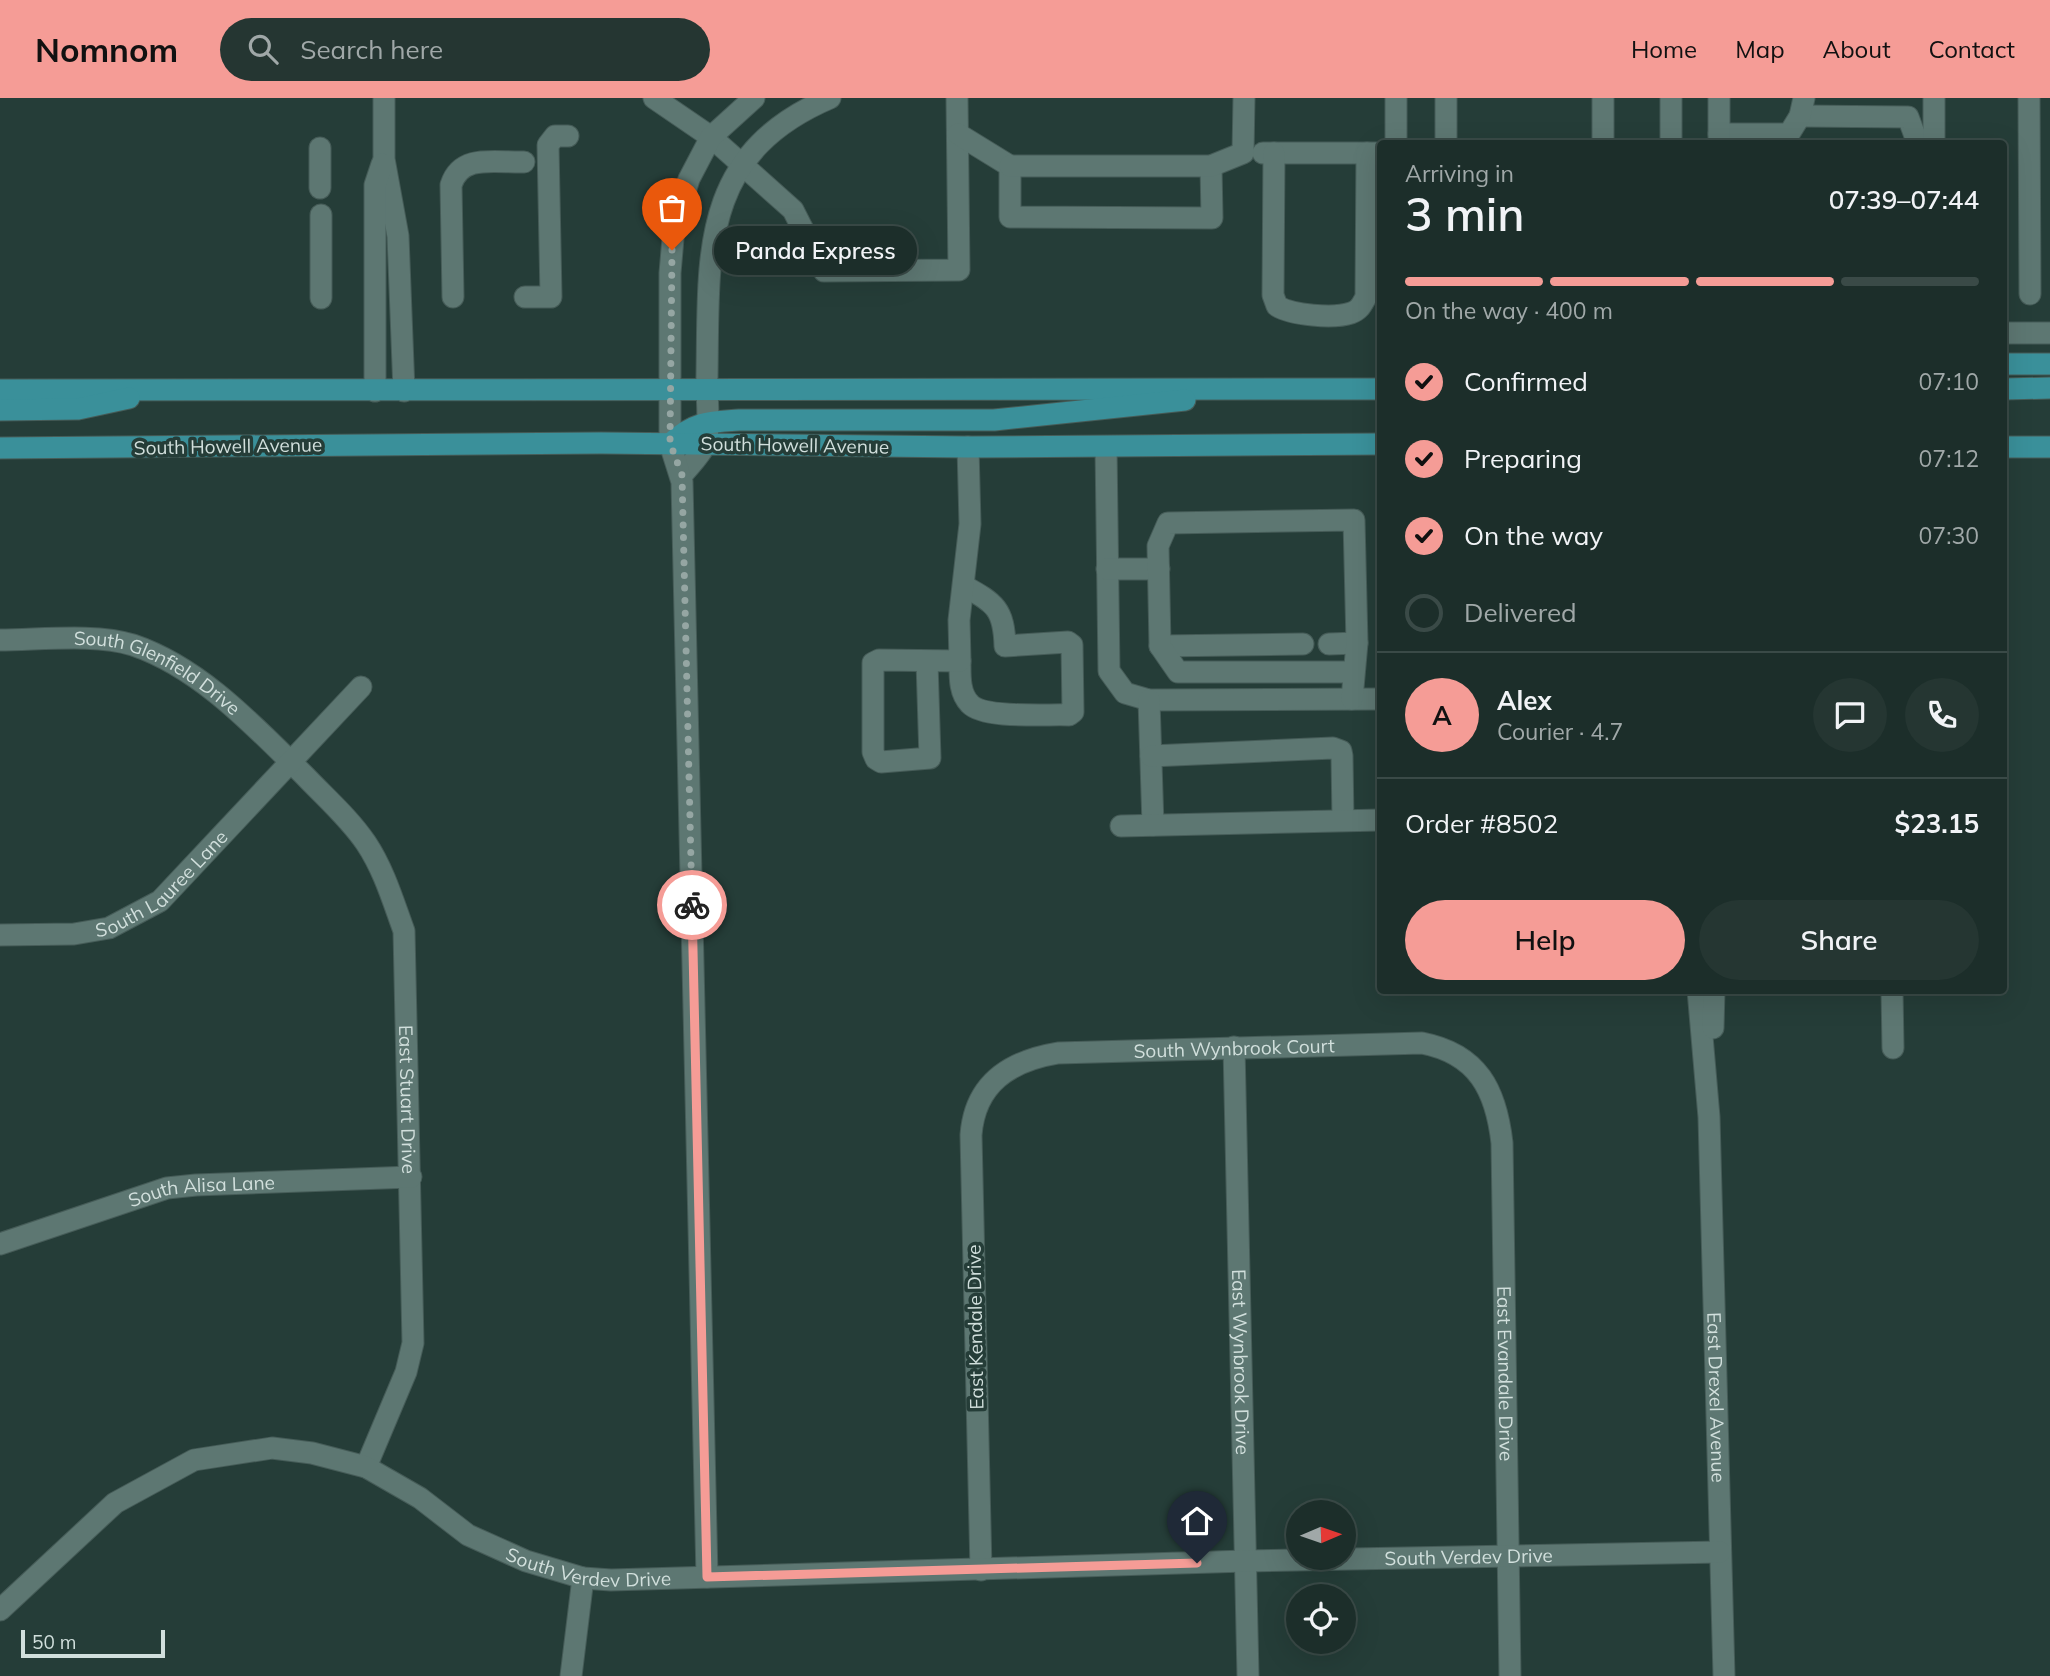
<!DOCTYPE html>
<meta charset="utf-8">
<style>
:root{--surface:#1c2e2a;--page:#253632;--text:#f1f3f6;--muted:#a0a8a8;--line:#3a4a47;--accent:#f59c96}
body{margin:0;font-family:Mulish,sans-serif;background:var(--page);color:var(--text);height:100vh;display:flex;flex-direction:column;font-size:26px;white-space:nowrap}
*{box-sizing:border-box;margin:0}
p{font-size:23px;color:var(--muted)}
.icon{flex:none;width:38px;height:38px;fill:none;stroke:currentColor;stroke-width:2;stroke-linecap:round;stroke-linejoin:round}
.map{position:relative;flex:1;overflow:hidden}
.drawer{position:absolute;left:1377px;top:42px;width:630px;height:854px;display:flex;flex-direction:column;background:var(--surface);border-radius:7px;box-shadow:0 7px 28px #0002,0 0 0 2px var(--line)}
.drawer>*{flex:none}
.needle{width:46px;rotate:88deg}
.controls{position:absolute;left:1286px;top:1402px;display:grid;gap:14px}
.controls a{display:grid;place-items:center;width:70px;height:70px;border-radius:50%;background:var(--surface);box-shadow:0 7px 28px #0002,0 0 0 2px var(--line);font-size:35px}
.scale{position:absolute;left:21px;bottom:18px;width:144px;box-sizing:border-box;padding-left:7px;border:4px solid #d1dfdc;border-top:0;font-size:19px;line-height:24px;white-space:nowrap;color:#d1dfdc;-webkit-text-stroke:5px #253d38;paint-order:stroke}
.pin{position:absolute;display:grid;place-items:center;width:60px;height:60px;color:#fff;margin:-72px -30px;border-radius:50% 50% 50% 0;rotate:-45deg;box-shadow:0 0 7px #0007}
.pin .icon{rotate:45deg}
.courier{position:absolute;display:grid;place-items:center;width:70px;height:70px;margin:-35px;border:5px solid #f59c96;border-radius:50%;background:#fff;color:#222;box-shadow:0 2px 9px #0007}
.bubble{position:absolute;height:49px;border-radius:24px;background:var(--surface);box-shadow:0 7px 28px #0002,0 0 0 2px var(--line);font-size:23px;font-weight:600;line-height:49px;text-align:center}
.summary em{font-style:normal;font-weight:600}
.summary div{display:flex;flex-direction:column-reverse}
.summary{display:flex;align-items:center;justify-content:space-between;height:119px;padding:0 28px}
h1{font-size:46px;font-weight:600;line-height:52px}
.bar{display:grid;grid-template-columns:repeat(4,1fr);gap:10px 7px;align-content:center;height:84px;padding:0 28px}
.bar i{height:9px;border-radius:5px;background:var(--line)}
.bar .on{background:var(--accent)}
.bar p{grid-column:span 4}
.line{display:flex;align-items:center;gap:18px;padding:0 28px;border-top:2px solid var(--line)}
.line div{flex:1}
.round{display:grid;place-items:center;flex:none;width:74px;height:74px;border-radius:37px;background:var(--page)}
ol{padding:0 28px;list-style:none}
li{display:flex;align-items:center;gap:21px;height:77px}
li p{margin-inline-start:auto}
li .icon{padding:7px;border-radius:50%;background:var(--accent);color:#111;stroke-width:4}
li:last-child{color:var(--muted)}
li i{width:38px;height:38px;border:4px solid var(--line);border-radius:50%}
.action{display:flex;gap:14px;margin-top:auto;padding:14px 28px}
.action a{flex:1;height:80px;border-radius:42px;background:var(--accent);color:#111;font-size:28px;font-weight:600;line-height:80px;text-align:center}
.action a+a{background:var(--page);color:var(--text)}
header{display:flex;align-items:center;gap:42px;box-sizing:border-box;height:98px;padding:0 35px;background:var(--accent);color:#111}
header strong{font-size:33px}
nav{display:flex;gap:38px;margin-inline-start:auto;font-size:24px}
.search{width:490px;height:63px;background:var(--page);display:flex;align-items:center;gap:18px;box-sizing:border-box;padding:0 24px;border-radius:38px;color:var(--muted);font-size:26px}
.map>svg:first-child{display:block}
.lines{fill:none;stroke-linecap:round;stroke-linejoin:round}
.minor-casing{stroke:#465c58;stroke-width:23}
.major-casing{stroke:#465c58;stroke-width:23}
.minor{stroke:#5d7772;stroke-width:21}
.major{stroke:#3a909a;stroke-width:21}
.done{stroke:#95a6a3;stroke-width:7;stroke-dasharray:0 12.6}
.route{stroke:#f59c96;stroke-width:9}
.labels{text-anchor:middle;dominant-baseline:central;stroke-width:7;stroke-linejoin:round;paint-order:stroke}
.street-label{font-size:19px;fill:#d1dfdc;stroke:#253d38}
</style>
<header>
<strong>Nomnom</strong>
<div class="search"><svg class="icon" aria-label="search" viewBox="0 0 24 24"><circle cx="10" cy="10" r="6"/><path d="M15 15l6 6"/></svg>Search here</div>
<nav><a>Home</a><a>Map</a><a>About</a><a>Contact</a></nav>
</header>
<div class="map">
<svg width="2050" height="1578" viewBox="0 0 2050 1578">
<rect width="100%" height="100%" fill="#253d38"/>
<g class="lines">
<defs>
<g id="minor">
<polyline points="384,0 384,61 398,138 404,293"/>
<polyline points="654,0 711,39 793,112 824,173 959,172 957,0"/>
<polyline points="2029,0 2030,196"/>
<polyline points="1800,18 1908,19 1918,46"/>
<polyline points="958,36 1010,68 1010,119 1212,120 1211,68"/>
<polyline points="1719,36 1789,36 1800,18 1804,0"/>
<polyline points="1396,46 1396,0"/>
<polyline points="1446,46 1446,0"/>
<polyline points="1603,46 1603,0"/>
<polyline points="1671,46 1671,0"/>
<polyline points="1719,46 1719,0"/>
<polyline points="1934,46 1934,0"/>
<polyline points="320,50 320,90"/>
<polyline points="1263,55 1381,55"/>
<path d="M1274,55L1273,197L1277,208C1292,217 1333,221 1351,215C1360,212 1362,206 1366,199L1367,55"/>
<polyline points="1010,68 1211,68 1243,55 1244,0"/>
<polyline points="321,117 321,200"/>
<path d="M453,199L451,87C461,55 496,65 524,64"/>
<polyline points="525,199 551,199 548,47 555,38 568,38"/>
<polyline points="2004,235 2050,235"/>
<polyline points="375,293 375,87 382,66"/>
<polyline points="1106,349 1109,573 1125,595 1149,602 1381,601"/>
<path d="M682,377C689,368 700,358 705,347C711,334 706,294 707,278C709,156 699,56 830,0"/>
<polyline points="1107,471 1159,471"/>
<path id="s1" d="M0,542C39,542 96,535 133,547C201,570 255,629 305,678C326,700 349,720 366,745C384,772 393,803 404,833L413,1245L406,1274L366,1369"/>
<polyline points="1329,546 1357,545"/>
<polyline points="1160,548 1303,546"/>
<path d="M960,563C960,578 959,595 970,606C984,621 1047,616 1069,617L1073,614L1072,547L1068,544L1005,548C1004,511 995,505 964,488"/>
<polyline points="927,564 930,660 881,664 876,661 873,654 873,565 879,562 960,563 959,522 970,426 968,349"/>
<polyline points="1352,601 1357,545 1354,422 1168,425 1158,448 1160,548 1178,574 1353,574"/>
<polyline points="1149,602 1153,727"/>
<polyline points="1151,658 1333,650 1341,653 1342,658 1343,722"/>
<polyline points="1121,728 1381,722"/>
<path id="s2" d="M0,837L74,836L109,830L160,803L361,589"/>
<path id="s3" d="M1698,892L1709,1019L1724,1578"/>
<polyline points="1892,892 1893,950"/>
<polyline points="1713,930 1714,892"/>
<path id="s4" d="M1234,949L1248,1578"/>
<path id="s5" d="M0,1146L167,1090L196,1087L411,1079"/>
<path id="s6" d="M981,1472L971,1037C975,985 1010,963 1058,955L1422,945C1478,956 1496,992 1502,1045L1510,1578"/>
<polyline points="707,1479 682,384 670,346 670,175 674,129 689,81 711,39 754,0"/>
<path id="s7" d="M0,1512L115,1405L194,1362L272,1350L312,1355L366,1369L420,1400L468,1437L526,1463L583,1480L611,1482L1246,1463L1720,1454"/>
<polyline points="571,1578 583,1480"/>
</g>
<g id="major">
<polyline points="2004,266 2050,266"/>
<polyline points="2004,291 2050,290"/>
<polyline points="0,292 1381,291"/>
<polyline points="0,312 78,311 129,300"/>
<path d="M670,346C693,324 708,324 739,322H994L1185,302"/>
<polyline points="2004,349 2050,349"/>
<polyline points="0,350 601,345 968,349 1381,346"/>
</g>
</defs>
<!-- minor casing -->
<use href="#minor" class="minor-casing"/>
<!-- major casing -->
<use href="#major" class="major-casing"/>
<!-- minor -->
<use href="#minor" class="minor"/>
<!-- major -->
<use href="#major" class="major"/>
</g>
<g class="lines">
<!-- done -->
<polyline class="done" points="672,152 670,345 682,377 692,807"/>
<!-- route -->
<polyline class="route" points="692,807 707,1479 1197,1465"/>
</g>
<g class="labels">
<!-- street labels -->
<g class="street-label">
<text transform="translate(795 347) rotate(1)">South Howell Avenue</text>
<text transform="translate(228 348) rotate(-1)">South Howell Avenue</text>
<text stroke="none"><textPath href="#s1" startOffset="166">South Glenfield Drive</textPath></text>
<text stroke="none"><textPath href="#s2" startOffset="178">South Lauree Lane</textPath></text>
<text stroke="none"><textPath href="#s6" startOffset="742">South Wynbrook Court</textPath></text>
<text stroke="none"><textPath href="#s1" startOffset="707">East Stuart Drive</textPath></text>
<text stroke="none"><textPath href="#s5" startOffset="210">South Alisa Lane</textPath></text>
<text transform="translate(975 1229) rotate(-91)">East Kendale Drive</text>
<text stroke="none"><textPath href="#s4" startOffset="315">East Wynbrook Drive</textPath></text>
<text stroke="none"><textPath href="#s6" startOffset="1300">East Evandale Drive</textPath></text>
<text stroke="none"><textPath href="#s3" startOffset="408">East Drexel Avenue</textPath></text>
<text stroke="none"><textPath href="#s7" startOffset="1554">South Verdev Drive</textPath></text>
<text stroke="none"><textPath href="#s7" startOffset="672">South Verdev Drive</textPath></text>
</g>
</g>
</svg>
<div class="controls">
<a><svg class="needle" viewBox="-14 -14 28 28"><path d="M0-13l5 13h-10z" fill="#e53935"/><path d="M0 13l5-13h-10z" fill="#a0a8a8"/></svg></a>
<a><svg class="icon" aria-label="locate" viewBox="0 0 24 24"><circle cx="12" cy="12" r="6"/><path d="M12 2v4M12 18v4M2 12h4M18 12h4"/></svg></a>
</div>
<div class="scale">50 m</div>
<div class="pin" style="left:672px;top:152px;background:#ea580c"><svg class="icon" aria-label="bag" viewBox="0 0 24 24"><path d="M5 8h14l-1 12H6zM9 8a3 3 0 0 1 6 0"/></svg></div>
<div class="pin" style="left:1197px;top:1465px;background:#1f2937"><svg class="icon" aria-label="home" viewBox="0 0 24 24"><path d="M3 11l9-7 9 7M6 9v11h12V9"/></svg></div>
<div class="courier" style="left:692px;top:807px"><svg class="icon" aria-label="bike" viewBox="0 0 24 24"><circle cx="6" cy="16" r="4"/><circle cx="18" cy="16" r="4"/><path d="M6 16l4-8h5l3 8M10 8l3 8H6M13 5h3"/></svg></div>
<div class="bubble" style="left:714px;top:128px;width:203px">Panda Express</div>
<section class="drawer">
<div class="summary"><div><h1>3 min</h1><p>Arriving in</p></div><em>07:39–07:44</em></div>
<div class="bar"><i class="on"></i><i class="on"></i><i class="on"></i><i></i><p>On the way · 400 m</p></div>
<ol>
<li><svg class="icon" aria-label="check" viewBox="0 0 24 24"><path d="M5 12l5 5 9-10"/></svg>Confirmed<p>07:10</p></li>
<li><svg class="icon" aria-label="check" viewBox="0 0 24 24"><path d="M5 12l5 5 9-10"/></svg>Preparing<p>07:12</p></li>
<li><svg class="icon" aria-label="check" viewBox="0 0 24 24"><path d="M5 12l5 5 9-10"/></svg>On the way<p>07:30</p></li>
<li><i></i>Delivered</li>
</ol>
<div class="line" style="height:126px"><b class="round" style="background:var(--accent);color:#111">A</b><div><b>Alex</b><p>Courier · 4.7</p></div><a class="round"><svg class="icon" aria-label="chat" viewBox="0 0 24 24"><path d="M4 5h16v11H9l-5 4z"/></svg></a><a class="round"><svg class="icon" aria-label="phone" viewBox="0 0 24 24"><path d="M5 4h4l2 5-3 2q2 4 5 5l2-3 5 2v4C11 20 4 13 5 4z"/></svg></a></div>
<div class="line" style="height:91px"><div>Order #8502</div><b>$23.15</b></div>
<div class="action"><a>Help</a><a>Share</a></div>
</section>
</div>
